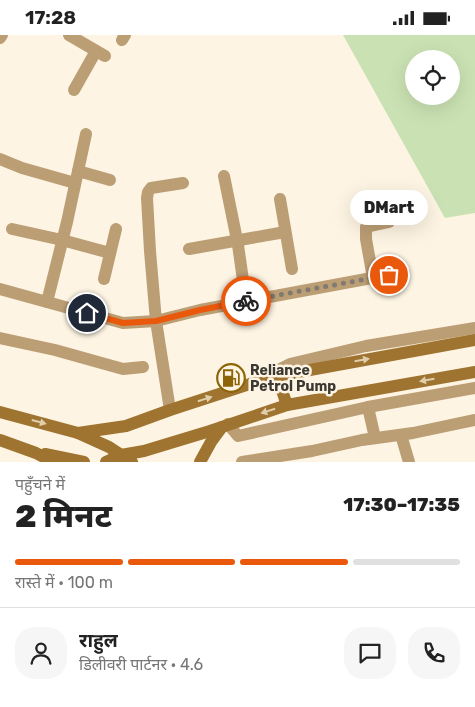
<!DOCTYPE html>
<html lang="hi">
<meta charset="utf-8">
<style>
:root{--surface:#fff;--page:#f6f6f6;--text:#222;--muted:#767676;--line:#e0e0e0;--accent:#ea580c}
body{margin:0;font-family:Rubik,"Noto Sans Devanagari",sans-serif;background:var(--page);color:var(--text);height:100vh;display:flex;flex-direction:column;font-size:19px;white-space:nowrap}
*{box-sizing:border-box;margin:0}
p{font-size:16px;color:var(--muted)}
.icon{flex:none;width:28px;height:28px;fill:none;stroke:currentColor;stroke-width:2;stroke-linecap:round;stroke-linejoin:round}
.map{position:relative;height:427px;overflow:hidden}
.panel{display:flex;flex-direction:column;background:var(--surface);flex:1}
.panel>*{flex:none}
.buttons{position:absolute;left:405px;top:15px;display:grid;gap:10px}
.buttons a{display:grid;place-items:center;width:55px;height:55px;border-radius:50%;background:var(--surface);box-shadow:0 5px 20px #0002;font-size:25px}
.pin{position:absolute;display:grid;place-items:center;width:42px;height:42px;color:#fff;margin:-21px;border:2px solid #fff;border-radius:50%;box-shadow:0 1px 5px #0007}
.courier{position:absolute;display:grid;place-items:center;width:50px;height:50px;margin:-25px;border:4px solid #ea580c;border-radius:50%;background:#fff;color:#222;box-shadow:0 1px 6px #0007}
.bubble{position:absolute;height:35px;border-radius:18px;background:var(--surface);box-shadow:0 5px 20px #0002;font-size:16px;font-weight:800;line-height:35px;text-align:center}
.head em{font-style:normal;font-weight:800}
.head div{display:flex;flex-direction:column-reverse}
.head{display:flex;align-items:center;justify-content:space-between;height:85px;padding:0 15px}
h1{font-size:32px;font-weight:800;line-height:38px}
.bar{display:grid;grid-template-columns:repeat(4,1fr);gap:8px 5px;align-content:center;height:60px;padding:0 15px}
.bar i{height:6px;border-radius:4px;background:var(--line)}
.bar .selected{background:var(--accent)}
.bar p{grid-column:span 4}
.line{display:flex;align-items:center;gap:12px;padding:0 15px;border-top:1px solid var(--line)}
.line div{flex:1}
.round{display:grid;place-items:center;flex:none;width:52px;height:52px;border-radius:20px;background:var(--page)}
.status{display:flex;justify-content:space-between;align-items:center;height:35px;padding:0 25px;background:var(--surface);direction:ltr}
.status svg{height:14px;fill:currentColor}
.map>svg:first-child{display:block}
.green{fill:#cae2b3;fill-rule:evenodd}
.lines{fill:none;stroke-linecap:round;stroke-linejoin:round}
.minor{stroke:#bc9e75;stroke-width:12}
.tertiary{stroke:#bc9e75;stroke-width:12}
.secondary{stroke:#9f7430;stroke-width:12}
.oneway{fill:#e1cead}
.done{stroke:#807a70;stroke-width:5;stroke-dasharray:0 9}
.route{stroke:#ea580c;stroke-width:6}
.labels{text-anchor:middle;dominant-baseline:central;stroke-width:5;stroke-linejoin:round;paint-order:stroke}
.poi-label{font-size:14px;font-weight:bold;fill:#3c3832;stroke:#fdf4e3;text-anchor:start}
</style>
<div class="status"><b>17:28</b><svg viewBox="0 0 49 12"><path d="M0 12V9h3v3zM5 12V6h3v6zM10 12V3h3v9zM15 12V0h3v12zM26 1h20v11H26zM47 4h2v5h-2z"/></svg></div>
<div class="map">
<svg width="475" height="427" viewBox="0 0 475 427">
<rect width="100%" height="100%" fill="#fdf4e3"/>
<!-- green -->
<path class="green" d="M343,0H475V178L445,183ZM414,24H451V61H414Z"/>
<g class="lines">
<!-- minor -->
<g class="minor">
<polyline points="69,0 105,21"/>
<polyline points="0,3 2,0"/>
<polyline points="122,5 125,0"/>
<polyline points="74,55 96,16"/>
<polyline points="0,124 22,133 75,148"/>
<polyline points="78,136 110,145"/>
<polyline points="224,141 238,210 246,266"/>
<polyline points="280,164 292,234"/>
<polyline points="12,194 62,205 110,218"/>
<polyline points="189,214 285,197"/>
<polyline points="373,243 366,204 366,192 389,187"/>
<polyline points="104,244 116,194"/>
<polyline points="0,254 123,288 156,286 200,275 404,237"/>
<polyline points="47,267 67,187 86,99"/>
<polyline points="0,303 55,315 123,334 143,332"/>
<polyline points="368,372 375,403"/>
<polyline points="170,375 156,286 150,216 147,163 148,157 151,153 183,148"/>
<polyline points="401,400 409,427"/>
<polyline points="242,427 312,416 362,405 413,398 474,385"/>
</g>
<!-- tertiary -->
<g class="tertiary">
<polyline points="264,342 290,329 366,311 475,293"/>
<polyline points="228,389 238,401 368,372 475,353"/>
</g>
<!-- secondary -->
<g class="secondary">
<polyline points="277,341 287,370"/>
<polyline points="0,377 78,398 109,412 132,427"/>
<polyline points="78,398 126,391 170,375 259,346 277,341 475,305"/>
<polyline points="0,405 36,418 53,427"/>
<polyline points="45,419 84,427"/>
<polyline points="106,427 121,420 144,416 210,396 287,370 475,337"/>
<polyline points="200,427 211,407 222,392"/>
</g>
</g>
<!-- one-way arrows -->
<defs><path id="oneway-solid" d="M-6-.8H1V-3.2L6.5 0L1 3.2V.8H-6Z" transform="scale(1.25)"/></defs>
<g class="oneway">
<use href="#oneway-solid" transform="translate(362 325) rotate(-10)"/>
<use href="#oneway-solid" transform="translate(427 345) rotate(170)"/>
<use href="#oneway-solid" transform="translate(205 364) rotate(-18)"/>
<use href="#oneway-solid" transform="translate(268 376) rotate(162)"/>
<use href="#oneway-solid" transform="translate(39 387) rotate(15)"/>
</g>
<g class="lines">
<!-- done -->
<polyline class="done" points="246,266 389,240"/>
<!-- route -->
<polyline class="route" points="87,278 123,288 156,286 200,275 246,266"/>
</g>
<!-- icons -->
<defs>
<symbol id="fuel-ring" viewBox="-11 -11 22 22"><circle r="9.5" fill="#fdf4e3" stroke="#8c6506" stroke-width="1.5"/><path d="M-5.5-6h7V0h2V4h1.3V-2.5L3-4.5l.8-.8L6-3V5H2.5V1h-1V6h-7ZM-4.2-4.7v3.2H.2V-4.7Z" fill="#8c6506"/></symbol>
</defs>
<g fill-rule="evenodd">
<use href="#fuel-ring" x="215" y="327" width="32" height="32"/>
</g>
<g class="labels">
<!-- poi labels -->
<g class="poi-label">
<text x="250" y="335">Reliance<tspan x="250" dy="16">Petrol Pump</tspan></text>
</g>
</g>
</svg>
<div class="buttons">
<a><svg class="icon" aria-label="locate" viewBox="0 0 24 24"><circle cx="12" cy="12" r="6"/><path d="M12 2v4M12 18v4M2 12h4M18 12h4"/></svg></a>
</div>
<div class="pin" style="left:389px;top:240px;background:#ea580c"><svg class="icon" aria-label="bag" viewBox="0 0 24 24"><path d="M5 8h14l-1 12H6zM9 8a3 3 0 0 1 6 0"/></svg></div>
<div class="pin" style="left:87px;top:278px;background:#1f2937"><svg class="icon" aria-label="home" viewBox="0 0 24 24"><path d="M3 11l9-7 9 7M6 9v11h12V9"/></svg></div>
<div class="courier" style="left:246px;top:266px"><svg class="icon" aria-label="bike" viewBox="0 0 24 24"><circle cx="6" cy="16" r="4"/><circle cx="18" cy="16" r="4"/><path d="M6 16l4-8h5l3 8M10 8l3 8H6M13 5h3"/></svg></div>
<div class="bubble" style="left:350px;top:155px;width:78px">DMart</div>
</div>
<section class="panel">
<div class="head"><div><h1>2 मिनट</h1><p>पहुँचने में</p></div><em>17:30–17:35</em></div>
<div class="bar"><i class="selected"></i><i class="selected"></i><i class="selected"></i><i></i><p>रास्ते में · 100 m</p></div>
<div class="line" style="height:90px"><a class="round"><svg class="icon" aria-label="person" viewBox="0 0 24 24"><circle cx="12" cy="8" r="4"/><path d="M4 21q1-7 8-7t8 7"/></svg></a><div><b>राहुल</b><p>डिलीवरी पार्टनर · 4.6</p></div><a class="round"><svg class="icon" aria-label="chat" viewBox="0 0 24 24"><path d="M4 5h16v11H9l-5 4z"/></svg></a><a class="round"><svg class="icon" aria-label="phone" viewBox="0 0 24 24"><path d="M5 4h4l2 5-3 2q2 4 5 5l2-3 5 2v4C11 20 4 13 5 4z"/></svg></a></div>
</section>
